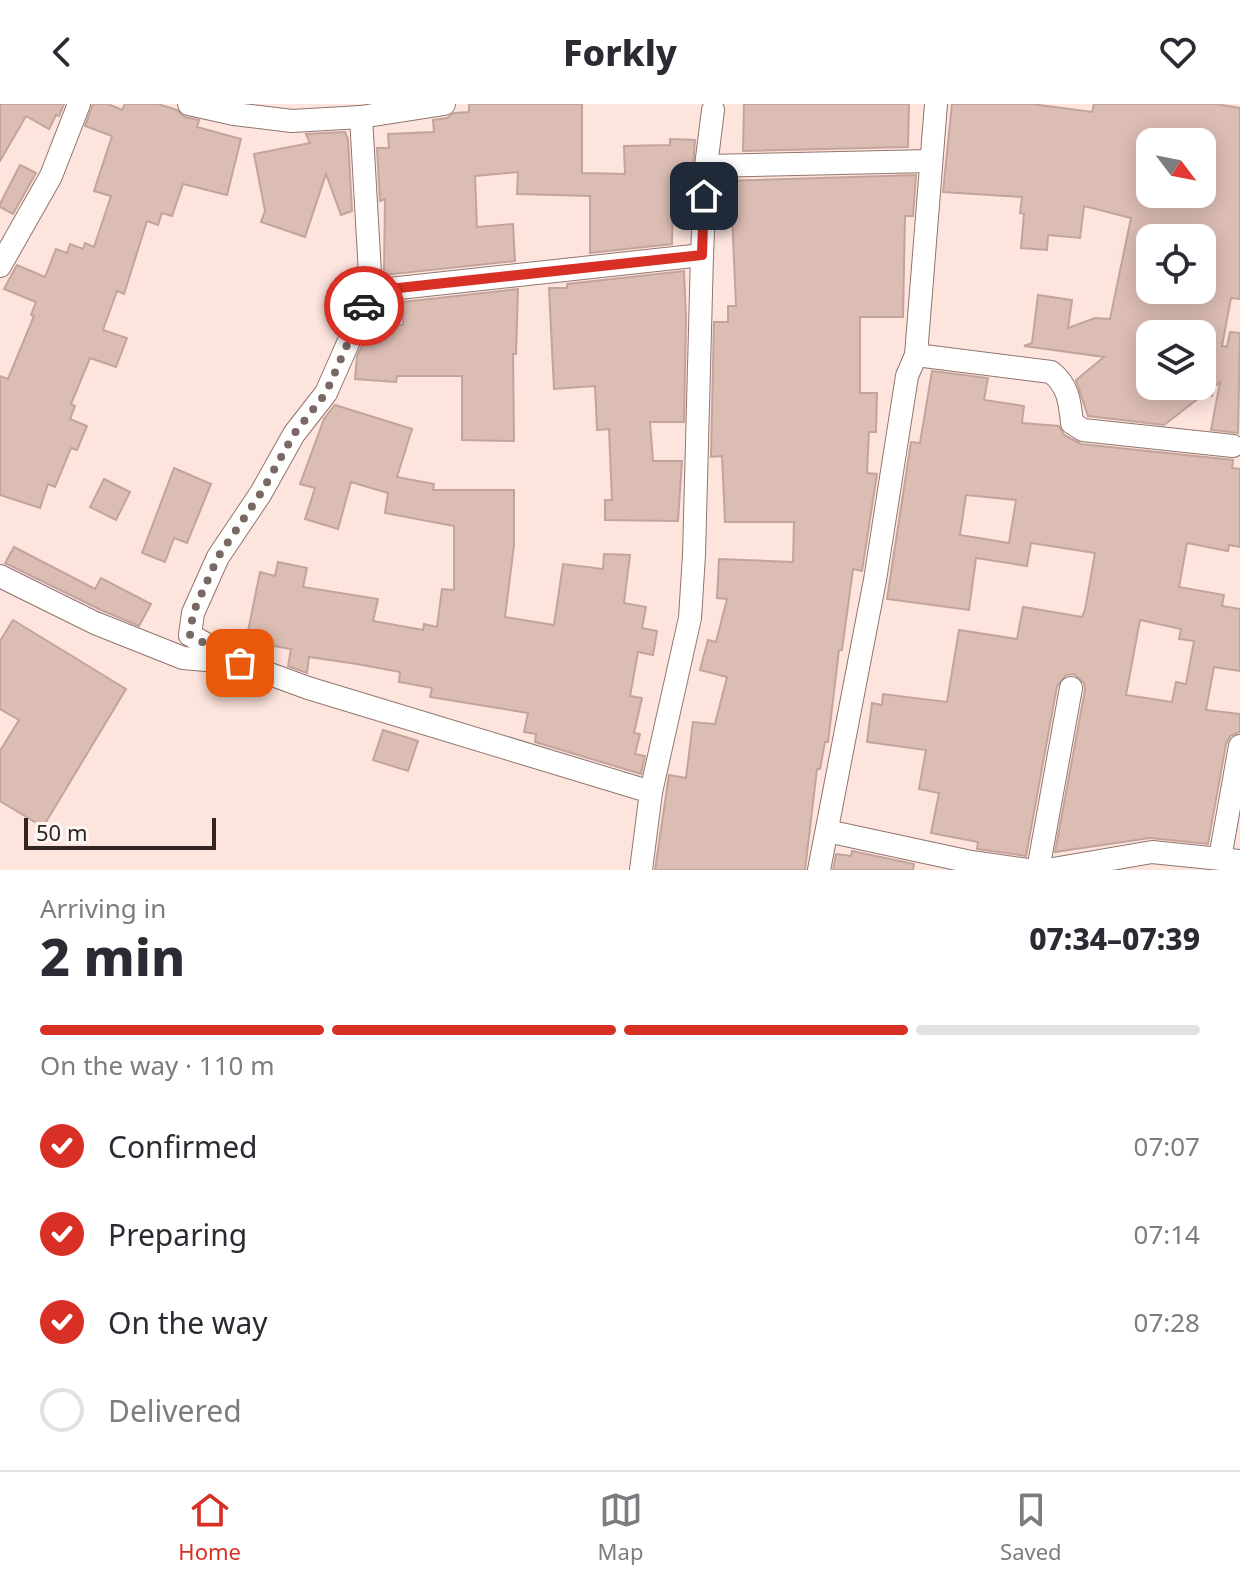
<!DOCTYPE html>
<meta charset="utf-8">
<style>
:root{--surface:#fff;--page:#f7f7f7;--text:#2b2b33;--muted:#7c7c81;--line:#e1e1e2;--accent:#d93025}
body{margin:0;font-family:"Noto Sans",sans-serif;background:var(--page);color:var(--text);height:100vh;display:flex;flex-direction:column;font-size:30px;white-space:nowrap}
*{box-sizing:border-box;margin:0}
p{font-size:26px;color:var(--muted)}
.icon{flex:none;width:44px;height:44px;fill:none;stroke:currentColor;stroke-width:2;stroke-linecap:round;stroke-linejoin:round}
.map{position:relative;height:766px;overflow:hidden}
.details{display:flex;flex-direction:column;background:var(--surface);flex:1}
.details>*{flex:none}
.needle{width:52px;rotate:122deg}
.controls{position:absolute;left:1136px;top:24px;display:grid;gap:16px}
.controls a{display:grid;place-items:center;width:80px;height:80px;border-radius:16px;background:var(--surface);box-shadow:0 4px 20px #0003;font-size:40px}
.scale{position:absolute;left:24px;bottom:20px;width:192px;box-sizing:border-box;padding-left:8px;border:4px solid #322623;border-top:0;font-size:22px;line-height:28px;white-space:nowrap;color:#322623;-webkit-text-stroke:6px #fcf6f4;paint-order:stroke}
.pin{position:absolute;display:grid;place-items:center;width:68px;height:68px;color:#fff;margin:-34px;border-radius:16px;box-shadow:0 4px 12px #0006}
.courier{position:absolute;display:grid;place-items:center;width:80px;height:80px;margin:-40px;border:6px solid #d93025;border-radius:50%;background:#fff;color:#222;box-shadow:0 2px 10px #0007}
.headline em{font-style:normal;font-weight:800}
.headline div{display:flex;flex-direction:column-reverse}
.headline{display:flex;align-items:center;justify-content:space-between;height:136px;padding:0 40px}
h1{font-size:52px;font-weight:800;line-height:60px}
.bar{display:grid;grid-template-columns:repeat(4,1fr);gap:12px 8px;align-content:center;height:96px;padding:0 40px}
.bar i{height:10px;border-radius:6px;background:var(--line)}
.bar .on{background:var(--accent)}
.bar p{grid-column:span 4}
ol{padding:0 40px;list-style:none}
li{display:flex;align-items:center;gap:24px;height:88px}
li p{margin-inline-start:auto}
li .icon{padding:8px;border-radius:50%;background:var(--accent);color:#fff;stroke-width:4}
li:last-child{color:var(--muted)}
li i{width:44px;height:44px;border:4px solid var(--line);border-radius:50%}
header{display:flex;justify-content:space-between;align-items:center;height:104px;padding:0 40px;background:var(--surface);font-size:36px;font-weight:800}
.tabs{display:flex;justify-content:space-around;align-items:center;height:112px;border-top:2px solid var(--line);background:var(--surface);font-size:22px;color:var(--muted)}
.tabs a{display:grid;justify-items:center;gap:4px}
.tabs .on{color:var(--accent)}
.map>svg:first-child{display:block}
.building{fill:#dcbdb4;stroke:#c2a49c;stroke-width:2;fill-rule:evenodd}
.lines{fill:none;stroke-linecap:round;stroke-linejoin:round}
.minor-casing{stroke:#91756d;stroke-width:24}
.minor{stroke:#fff;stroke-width:22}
.done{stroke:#796864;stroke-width:8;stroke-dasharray:0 14.4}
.route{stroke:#d93025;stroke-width:10}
</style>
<header><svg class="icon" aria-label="back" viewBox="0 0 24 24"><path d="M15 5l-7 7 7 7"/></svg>Forkly<svg class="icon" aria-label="heart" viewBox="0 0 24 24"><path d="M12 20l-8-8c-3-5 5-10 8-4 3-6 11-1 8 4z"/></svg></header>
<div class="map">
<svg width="1240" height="766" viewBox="0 0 1240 766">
<rect width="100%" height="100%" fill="#fde4dc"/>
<!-- building -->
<g class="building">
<polygon points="0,0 64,0 59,12 56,11 49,25 26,12 0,57"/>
<polygon points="93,0 108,0 122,6 125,0 158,0 177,6 185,13 199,16 197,23 241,35 227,91 183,80 172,112 162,109 158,121 147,117 124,190 117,187 103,226 127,234 116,263 90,254 71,300 75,302 70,315 87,322 77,346 71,344 55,383 48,380 40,404 0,391 0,272 8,275 34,212 31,211 36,198 4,185 17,161 45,173 56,145 67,149 70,140 83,145 85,139 94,143 111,92 94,87 112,32 85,22"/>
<polygon points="469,0 582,0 582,69 625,70 624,42 670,41 670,35 695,36 691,92 673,91 672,140 590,149 590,92 517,90 518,68 475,72 477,123 513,120 515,157 384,171 385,95 380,97 377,44 389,44 388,30 434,28 433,16 447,14 454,9 469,8"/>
<polygon points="744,0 909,0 908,43 743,47"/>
<path d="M952,0H1032L1092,8L1094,0H1216L1240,4V195L1231,194L1222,242L1227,243L1230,228L1240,229L1238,329L1211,326L1220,278L1214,283L1212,292L1203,291L1164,321L1088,312L1076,276L1104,253L1024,242L1032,239L1038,191L1072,196L1068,224L1095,214L1110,215L1131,114L1084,102L1080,134L1048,131L1047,146L1021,144L1024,110L1020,109L1022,93L943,88ZM1150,38H1202V90H1150ZM1150,134H1202V186H1150ZM1150,230H1202V282H1150Z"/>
<polygon points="345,28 348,35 352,107 341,111 326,70 305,133 261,118 265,107 254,50 310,39 306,30"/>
<polygon points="20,61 36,69 13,110 0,103 0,100"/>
<polygon points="916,71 913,112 905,112 903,213 860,213 860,289 877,289 876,328 869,328 867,369 877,370 862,467 853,465 842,546 839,546 828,638 825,638 820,665 817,665 805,766 655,766 669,671 686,674 693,618 715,620 727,573 700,566 708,536 716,538 727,495 717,494 719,455 793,458 794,418 725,418 722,352 711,353 714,218 728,218 728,202 736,202 732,111 724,111 723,77"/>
<polygon points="684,167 686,215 684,318 650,318 653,357 682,357 678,417 605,416 605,396 612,396 609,325 597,326 595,282 554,285 549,184 567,184 567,180"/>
<polygon points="518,185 516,250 513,250 514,337 462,336 462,272 397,272 396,278 355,275 357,252 364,238 371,239 373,218 403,221 403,198"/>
<path d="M932,267L988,274L984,296L1024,302L1022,319L1059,322L1064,331L1081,340L1233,356L1232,364L1240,365V443L1229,441L1228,447L1187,439L1179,483L1224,491L1222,502L1240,505V567L1214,563L1206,606L1240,610V628L1230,632L1226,640L1208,740L1150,734L1055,748L1085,586L1084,579L1074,570L1066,571L1057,582L1026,752L977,745L978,738L931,729L939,689L919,685L926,646L867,638L872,599L882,601L883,590L947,598L959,526L1017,535L1023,503L1082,513L1085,506L1095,449L1031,439L1027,462L976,454L969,506L887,495L911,338L920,339ZM966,391L1016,396L1009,439L960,431ZM1140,516L1181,525L1179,535L1194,537L1186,580L1176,578L1172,598L1126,591Z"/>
<polygon points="335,301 412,325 397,373 434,380 433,386 514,386 514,441 505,513 554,521 563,460 603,465 604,450 630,451 624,499 646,503 642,524 657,527 653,551 638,548 630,592 642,594 634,629 640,630 635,650 645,652 641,670 535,638 536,630 524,628 528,609 430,593 432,584 399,578 400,568 357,560 309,553 307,569 288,562 291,545 246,537 260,468 275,472 278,458 307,464 303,483 378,495 373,517 423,526 424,520 437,523 442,485 454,486 454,422 385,409 388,389 351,378 338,425 305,415 315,384 300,380 324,315"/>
<polygon points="174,364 211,380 187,439 174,434 165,458 142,449"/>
<polygon points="104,375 130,388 116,416 90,403"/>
<polygon points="14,443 95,485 101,474 151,500 139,522 101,506 5,459"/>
<polygon points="13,516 126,585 43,723 0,697 0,647 19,616 0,605 0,537"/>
<polygon points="383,626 418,637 408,667 373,656"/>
<polygon points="852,747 914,760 913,766 833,766 836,750 851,752"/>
</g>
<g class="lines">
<defs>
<g id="minor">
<polyline points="189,0 234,10 292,17 361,13 371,187 702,151 694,451 690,514 651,688 641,766"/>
<polyline points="361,13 444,0"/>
<polyline points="706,62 930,57"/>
<polyline points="702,151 706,62 713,6"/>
<polyline points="0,162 51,72 79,0"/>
<path d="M916,251L1051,268C1068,281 1070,298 1072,319L1083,326L1233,342"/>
<polyline points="0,472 95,519 183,554 240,559 308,584 651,688"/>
<polyline points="231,554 190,531 193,509 218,453 261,389 294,330 326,289 371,187"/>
<polyline points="827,727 971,758 1028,766"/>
<polyline points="1220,754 1240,642"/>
<polyline points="819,766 875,476 907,272 916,251 936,0"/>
<polyline points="1038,766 1071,584"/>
<polyline points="1047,766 1152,748 1240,757"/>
</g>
</defs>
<!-- minor casing -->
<use href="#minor" class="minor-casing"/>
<!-- minor -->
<use href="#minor" class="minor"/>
</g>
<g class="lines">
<!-- done -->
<polyline class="done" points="240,559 190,531 193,509 218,453 261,389 294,330 326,289 364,202"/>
<!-- route -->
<polyline class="route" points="364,202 371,187 702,151 704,92"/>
</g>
</svg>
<div class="controls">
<a><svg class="needle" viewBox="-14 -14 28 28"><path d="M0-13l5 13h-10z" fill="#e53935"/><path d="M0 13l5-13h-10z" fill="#7c7c81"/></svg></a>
<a><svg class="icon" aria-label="locate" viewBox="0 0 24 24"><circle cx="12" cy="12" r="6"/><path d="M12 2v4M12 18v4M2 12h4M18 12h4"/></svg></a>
<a><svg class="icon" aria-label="layers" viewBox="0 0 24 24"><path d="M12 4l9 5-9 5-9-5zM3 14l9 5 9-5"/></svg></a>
</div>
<div class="scale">50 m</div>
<div class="pin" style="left:240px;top:559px;background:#ea580c"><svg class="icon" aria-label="bag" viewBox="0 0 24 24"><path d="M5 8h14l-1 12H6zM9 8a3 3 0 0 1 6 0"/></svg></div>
<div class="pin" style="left:704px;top:92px;background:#1f2937"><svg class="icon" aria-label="home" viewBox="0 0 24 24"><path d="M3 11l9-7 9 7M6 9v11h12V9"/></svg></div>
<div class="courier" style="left:364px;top:202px"><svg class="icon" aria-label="car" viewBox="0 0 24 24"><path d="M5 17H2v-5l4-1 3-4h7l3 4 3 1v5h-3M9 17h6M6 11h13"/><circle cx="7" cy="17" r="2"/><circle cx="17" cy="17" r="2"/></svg></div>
</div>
<section class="details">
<div class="headline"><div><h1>2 min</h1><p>Arriving in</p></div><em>07:34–07:39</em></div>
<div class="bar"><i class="on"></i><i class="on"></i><i class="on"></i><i></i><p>On the way · 110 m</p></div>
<ol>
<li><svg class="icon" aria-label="check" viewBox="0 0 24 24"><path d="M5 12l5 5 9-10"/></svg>Confirmed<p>07:07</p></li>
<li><svg class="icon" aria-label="check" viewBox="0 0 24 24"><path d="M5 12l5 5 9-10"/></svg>Preparing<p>07:14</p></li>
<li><svg class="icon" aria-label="check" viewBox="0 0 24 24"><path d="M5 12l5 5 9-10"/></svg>On the way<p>07:28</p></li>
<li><i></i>Delivered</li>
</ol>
</section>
<nav class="tabs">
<a class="on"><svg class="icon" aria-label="home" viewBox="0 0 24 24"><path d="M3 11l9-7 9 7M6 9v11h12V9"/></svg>Home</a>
<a><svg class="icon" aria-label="map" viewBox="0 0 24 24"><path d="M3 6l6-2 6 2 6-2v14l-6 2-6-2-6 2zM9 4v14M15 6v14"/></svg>Map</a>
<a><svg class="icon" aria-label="saved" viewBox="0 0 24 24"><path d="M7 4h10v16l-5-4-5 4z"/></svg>Saved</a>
</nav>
